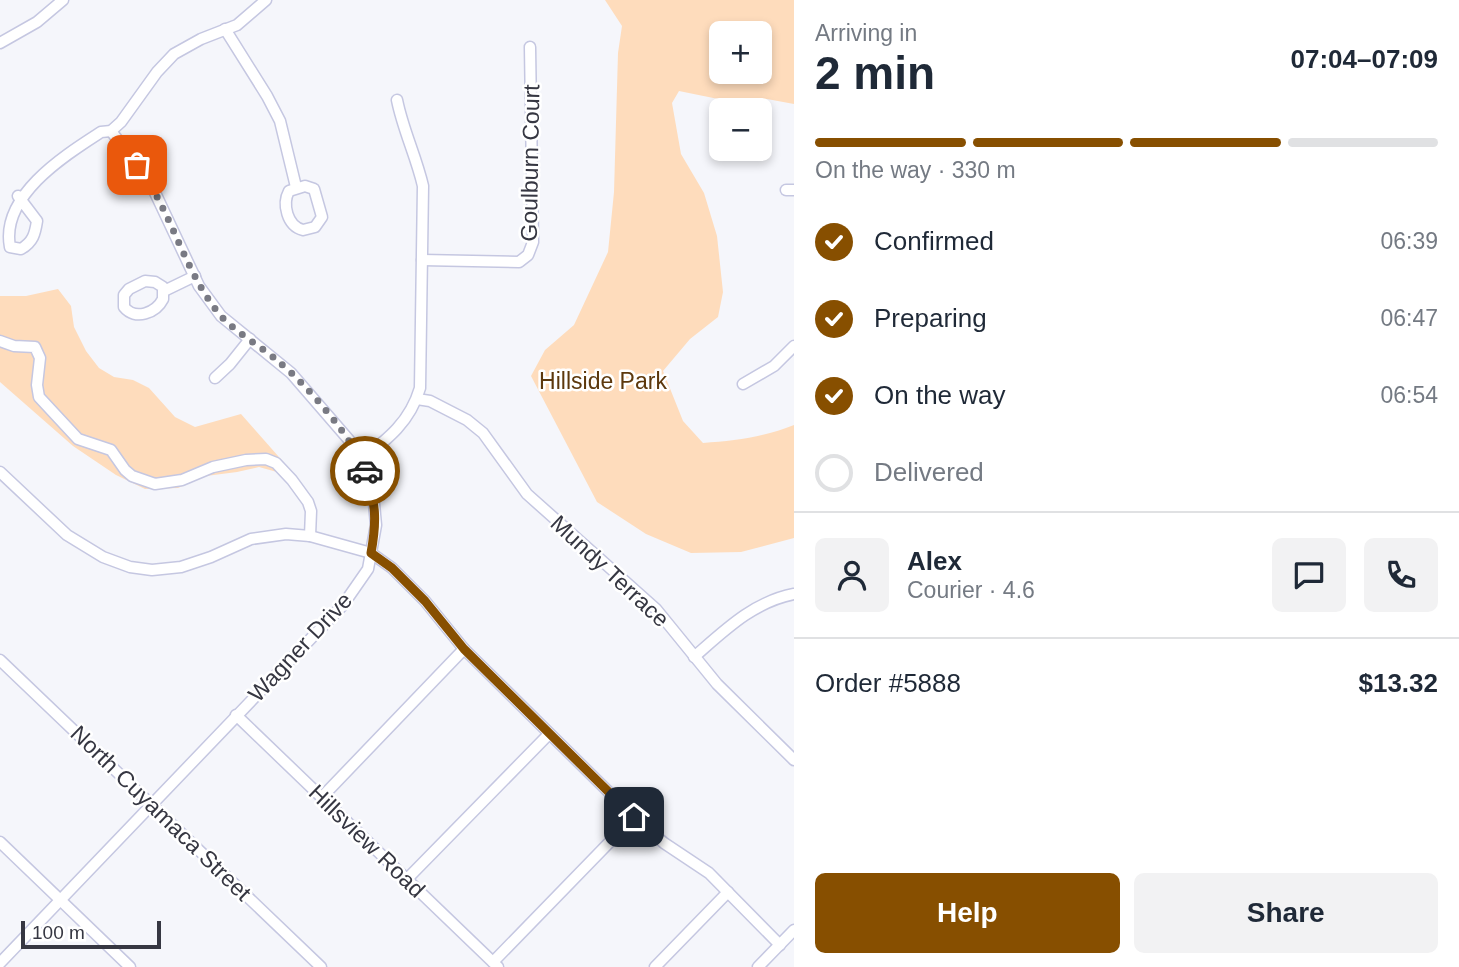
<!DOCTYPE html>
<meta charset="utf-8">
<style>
:root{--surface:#fff;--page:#f2f2f3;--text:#1f2937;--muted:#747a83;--line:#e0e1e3;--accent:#874f00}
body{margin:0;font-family:Arial,sans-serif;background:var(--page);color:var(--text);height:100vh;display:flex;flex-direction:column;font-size:26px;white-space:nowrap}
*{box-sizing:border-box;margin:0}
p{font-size:23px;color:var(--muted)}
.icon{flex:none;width:38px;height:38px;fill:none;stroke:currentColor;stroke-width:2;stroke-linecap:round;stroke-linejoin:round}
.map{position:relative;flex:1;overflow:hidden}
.drawer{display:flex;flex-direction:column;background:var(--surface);width:665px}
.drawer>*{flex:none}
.controls{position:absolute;left:709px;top:21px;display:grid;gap:14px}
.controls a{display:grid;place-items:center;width:63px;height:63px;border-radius:10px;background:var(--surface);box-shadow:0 4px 10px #0003;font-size:35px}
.scale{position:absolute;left:21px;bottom:18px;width:140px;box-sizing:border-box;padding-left:7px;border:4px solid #363742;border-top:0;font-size:19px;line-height:24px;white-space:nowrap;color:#363742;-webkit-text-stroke:5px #fff;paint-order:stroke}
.pin{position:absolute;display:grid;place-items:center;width:60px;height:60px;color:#fff;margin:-30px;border-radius:14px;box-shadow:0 4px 10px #0006}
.courier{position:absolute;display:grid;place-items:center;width:70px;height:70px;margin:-35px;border:5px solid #874f00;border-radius:50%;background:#fff;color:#222;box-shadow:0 2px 9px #0007}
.head em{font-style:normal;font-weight:800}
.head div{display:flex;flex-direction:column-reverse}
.head{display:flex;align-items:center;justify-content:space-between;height:119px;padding:0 21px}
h1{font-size:46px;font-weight:800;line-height:52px}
.bar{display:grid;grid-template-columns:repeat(4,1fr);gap:10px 7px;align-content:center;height:84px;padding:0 21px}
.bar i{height:9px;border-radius:5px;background:var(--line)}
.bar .active{background:var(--accent)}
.bar p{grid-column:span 4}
.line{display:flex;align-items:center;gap:18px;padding:0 21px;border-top:2px solid var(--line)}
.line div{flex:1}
.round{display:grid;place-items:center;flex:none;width:74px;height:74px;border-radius:10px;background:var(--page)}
ol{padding:0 21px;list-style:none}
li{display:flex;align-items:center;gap:21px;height:77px}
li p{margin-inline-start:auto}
li .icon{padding:7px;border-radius:50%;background:var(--accent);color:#fff;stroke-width:4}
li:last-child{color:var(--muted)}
li i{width:38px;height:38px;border:4px solid var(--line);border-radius:50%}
.action{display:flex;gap:14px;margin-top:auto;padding:14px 21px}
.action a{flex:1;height:80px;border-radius:10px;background:var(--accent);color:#fff;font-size:28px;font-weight:800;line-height:80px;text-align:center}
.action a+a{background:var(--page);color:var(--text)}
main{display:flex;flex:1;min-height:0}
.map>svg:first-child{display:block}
.green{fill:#fedcbc;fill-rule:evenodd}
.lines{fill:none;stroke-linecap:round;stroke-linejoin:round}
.minor-casing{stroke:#c5c7e1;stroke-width:13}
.minor{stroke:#fff;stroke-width:10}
.done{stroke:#797a83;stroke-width:7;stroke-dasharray:0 12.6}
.route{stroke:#874f00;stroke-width:9}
.labels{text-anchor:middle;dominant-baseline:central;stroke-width:5;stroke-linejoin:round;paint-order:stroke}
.street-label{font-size:23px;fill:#363742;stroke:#fff}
.park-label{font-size:23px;fill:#5d380c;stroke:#fff}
</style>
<main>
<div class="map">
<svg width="794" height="967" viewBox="0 0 794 967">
<rect width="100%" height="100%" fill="#f5f6fb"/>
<!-- green -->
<g class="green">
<path d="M605,0H794V104L767,99L728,101L679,91L672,103L681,154L704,193L717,236L723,292L718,317L690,339L663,371L683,421L703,443C735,441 764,437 794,425V538L741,552L691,553L646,534L597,502L531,376L545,350L574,325L608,252L614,192L618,53L622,26ZM760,33V72H721V33Z"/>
<polygon points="58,289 71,306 74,327 86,351 99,368 114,377 133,380 149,388 175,417 195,427 241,414 286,465 277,472 259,467 237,472 206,476 178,488 145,489 116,475 73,446 0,382 0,296 26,296"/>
</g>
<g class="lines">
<defs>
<g id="minor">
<polyline points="225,29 267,96 280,121 296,187"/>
<polyline points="0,43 37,22 63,0"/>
<path d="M305,186L314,189L322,217L315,227L303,230C287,226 282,204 289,191Z"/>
<polyline points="786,190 794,190"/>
<path d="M18,196L37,221C35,234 33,242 21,249L10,247C0,195 67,154 101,132L111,131L121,122L157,72L174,54L201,39L237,25L266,0"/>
<polyline points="422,260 519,262 528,255 533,242 530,47"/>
<path d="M145,281L155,282L163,287V299C156,313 135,321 124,307V295L129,289Z"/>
<polyline points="164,291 195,276"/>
<polyline points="0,341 14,346 35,347 40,358 37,385 39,397 78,439 111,450 125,470 132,476 155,484 182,480 213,467 246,460 266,459 276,463 292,480 308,502 311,511 310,536"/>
<polyline points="215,378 230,364 250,339"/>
<polyline points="743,384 774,366 794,346"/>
<polyline points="417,399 430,401 467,420 483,433 527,494 656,609 717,684 794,760"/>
<path d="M361,460C388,439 410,422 420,388L423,186C416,156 403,130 397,100"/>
<polyline points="0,472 67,535 103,557 130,567 152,570 181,567 211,557 251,539 286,534 310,536 371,553 392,568 425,601 464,649 634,817 664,843 709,873 780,945"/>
<path d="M694,657C725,630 753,602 794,594"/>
<polyline points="0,660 321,967"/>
<polyline points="236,715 498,967"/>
<polyline points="322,797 464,649"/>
<polyline points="0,842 130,967"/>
<polyline points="407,879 549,734"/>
<polyline points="493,962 634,817"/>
<polyline points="0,963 343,605 368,569 376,525 373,493 361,460 349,440 291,373 221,316 199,286 150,182 111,131"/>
<polyline points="655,967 728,892"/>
<polyline points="758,967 794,930"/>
</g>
</defs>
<!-- minor casing -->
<use href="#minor" class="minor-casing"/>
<!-- minor -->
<use href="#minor" class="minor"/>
</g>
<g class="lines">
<!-- done -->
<path class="done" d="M137,165C172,211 183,270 220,315C236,333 261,346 279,362C306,384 354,439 365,471"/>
<!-- route -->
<path class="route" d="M365,471C376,503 377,520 371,553L392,568L425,601L464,649L634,817"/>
</g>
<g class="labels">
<!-- street labels -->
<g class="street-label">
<text transform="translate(530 163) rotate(-89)">Goulburn Court</text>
<text transform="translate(610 571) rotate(43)">Mundy Terrace</text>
<text transform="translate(300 647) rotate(-47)">Wagner Drive</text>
<text transform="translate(161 813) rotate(44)">North Cuyamaca Street</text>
<text transform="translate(367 841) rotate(44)">Hillsview Road</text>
</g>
<!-- park labels -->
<g class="park-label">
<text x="603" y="381">Hillside Park</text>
</g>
</g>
</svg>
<div class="controls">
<a>+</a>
<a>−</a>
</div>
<div class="scale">100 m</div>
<div class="pin" style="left:137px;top:165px;background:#ea580c"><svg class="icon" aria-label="bag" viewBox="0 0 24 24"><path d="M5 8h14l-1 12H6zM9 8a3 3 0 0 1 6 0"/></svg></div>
<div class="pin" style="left:634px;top:817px;background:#1f2937"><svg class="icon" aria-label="home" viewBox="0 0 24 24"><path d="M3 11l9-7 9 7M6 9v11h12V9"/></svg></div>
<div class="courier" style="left:365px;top:471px"><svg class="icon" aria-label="car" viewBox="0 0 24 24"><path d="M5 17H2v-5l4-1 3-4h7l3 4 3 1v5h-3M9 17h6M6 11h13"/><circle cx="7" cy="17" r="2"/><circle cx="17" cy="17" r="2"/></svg></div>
</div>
<section class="drawer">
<div class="head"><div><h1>2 min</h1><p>Arriving in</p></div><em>07:04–07:09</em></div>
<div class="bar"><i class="active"></i><i class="active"></i><i class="active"></i><i></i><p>On the way · 330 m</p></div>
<ol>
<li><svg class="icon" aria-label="check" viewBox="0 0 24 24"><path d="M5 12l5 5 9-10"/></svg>Confirmed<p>06:39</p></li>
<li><svg class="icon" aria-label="check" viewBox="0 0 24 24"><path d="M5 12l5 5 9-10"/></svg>Preparing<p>06:47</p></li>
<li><svg class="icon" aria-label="check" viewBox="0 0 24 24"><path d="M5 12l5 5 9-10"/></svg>On the way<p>06:54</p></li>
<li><i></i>Delivered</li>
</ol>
<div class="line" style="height:126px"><a class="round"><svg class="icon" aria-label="person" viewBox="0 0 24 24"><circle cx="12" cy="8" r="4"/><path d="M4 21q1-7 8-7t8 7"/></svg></a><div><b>Alex</b><p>Courier · 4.6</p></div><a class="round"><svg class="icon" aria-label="chat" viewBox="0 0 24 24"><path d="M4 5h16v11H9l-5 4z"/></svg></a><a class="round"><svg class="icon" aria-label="phone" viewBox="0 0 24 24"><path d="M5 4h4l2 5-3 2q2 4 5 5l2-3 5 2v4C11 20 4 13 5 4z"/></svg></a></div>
<div class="line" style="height:91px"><div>Order #5888</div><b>$13.32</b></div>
<div class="action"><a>Help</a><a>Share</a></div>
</section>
</main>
